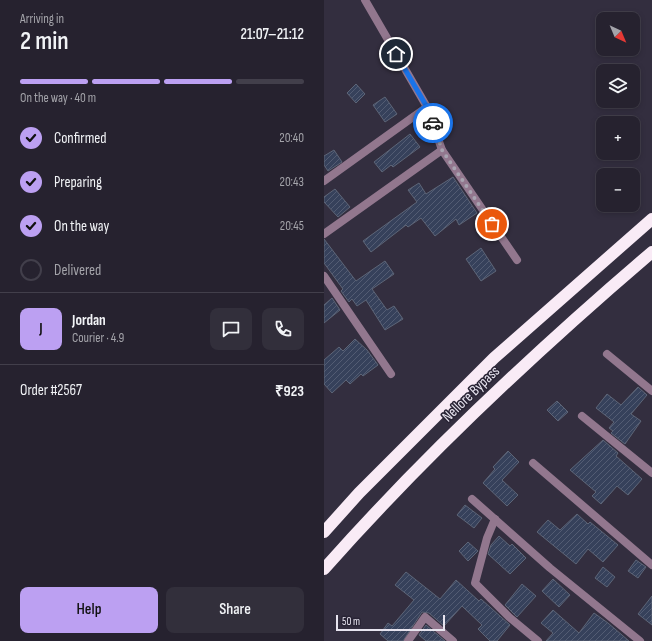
<!DOCTYPE html>
<meta charset="utf-8">
<style>
:root{--surface:#26222f;--page:#322f3b;--text:#f1f3f6;--muted:#a4a4aa;--line:#423f4b;--accent:#bca0f2}
body{margin:0;font-family:"Sofia Sans Condensed",sans-serif;background:var(--page);color:var(--text);height:100vh;display:flex;flex-direction:column;font-size:15px;white-space:nowrap}
*{box-sizing:border-box;margin:0}
p{font-size:13px;color:var(--muted)}
.icon{flex:none;width:22px;height:22px;fill:none;stroke:currentColor;stroke-width:2;stroke-linecap:round;stroke-linejoin:round}
.map{position:relative;flex:1;overflow:hidden}
.panel{display:flex;flex-direction:column;background:var(--surface);width:324px}
.panel>*{flex:none}
.needle{width:26px;rotate:136deg}
.controls{position:absolute;left:272px;top:12px;display:grid;gap:8px}
.controls a{display:grid;place-items:center;width:44px;height:44px;border-radius:8px;background:var(--surface);box-shadow:0 2px 6px #0003,0 0 0 1px var(--line);font-size:20px}
.scale{position:absolute;left:12px;bottom:10px;width:109px;box-sizing:border-box;padding-left:4px;border:2px solid #e7e4ef;border-top:0;font-size:11px;line-height:14px;white-space:nowrap;color:#e7e4ef;-webkit-text-stroke:3px #292435;paint-order:stroke}
.pin{position:absolute;display:grid;place-items:center;width:34px;height:34px;color:#fff;margin:-17px;border:2px solid #fff;border-radius:50%;box-shadow:0 1px 4px #0007}
.courier{position:absolute;display:grid;place-items:center;width:40px;height:40px;margin:-20px;border:3px solid #1a73e8;border-radius:50%;background:#fff;color:#222;box-shadow:0 1px 5px #0007}
.head em{font-style:normal;font-weight:600}
.head div{display:flex;flex-direction:column-reverse}
.head{display:flex;align-items:center;justify-content:space-between;height:68px;padding:0 20px}
h1{font-size:26px;font-weight:600;line-height:30px}
.bar{display:grid;grid-template-columns:repeat(4,1fr);gap:6px 4px;align-content:center;height:48px;padding:0 20px}
.bar i{height:5px;border-radius:3px;background:var(--line)}
.bar .on{background:var(--accent)}
.bar p{grid-column:span 4}
.line{display:flex;align-items:center;gap:10px;padding:0 20px;border-top:1px solid var(--line)}
.line div{flex:1}
.round{display:grid;place-items:center;flex:none;width:42px;height:42px;border-radius:8px;background:var(--page)}
ol{padding:0 20px;list-style:none}
li{display:flex;align-items:center;gap:12px;height:44px}
li p{margin-inline-start:auto}
li .icon{padding:4px;border-radius:50%;background:var(--accent);color:#111;stroke-width:4}
li:last-child{color:var(--muted)}
li i{width:22px;height:22px;border:2px solid var(--line);border-radius:50%}
.button{display:flex;gap:8px;margin-top:auto;padding:8px 20px}
.button a{flex:1;height:46px;border-radius:8px;background:var(--accent);color:#111;font-size:16px;font-weight:600;line-height:46px;text-align:center}
.button a+a{background:var(--page);color:var(--text)}
main{display:flex;flex:1;min-height:0}
.map>svg:first-child{display:block}
.building{fill:url(#building-hatch);stroke:#5d6577}
.lines{fill:none;stroke-linecap:round;stroke-linejoin:round}
.street{stroke:#92778e;stroke-width:8}
.highway{stroke:#f9ebf6;stroke-width:12}
.done{stroke:#a8a4b1;stroke-width:4;stroke-dasharray:0 7.2}
.route{stroke:#1a73e8;stroke-width:5}
.labels{text-anchor:middle;dominant-baseline:central;stroke-width:3;stroke-linejoin:round;paint-order:stroke}
.street-label{font-size:15px;fill:#e7e4ef;stroke:#292435}
</style>
<main>
<section class="panel">
<div class="head"><div><h1>2 min</h1><p>Arriving in</p></div><em>21:07–21:12</em></div>
<div class="bar"><i class="on"></i><i class="on"></i><i class="on"></i><i></i><p>On the way · 40 m</p></div>
<ol>
<li><svg class="icon" aria-label="check" viewBox="0 0 24 24"><path d="M5 12l5 5 9-10"/></svg>Confirmed<p>20:40</p></li>
<li><svg class="icon" aria-label="check" viewBox="0 0 24 24"><path d="M5 12l5 5 9-10"/></svg>Preparing<p>20:43</p></li>
<li><svg class="icon" aria-label="check" viewBox="0 0 24 24"><path d="M5 12l5 5 9-10"/></svg>On the way<p>20:45</p></li>
<li><i></i>Delivered</li>
</ol>
<div class="line" style="height:72px"><b class="round" style="background:var(--accent);color:#111">J</b><div><b>Jordan</b><p>Courier · 4.9</p></div><a class="round"><svg class="icon" aria-label="chat" viewBox="0 0 24 24"><path d="M4 5h16v11H9l-5 4z"/></svg></a><a class="round"><svg class="icon" aria-label="phone" viewBox="0 0 24 24"><path d="M5 4h4l2 5-3 2q2 4 5 5l2-3 5 2v4C11 20 4 13 5 4z"/></svg></a></div>
<div class="line" style="height:52px"><div>Order #2567</div><b>₹923</b></div>
<div class="button"><a>Help</a><a>Share</a></div>
</section>
<div class="map">
<svg width="328" height="641" viewBox="0 0 328 641">
<defs>
<pattern id="building-hatch" width="6" height="6" patternUnits="userSpaceOnUse"><rect width="6" height="6" fill="#36415b"/><path d="M-1 1l2-2M0 6l6-6M5 7l2-2" fill="none" stroke="#535c73"/></pattern>
</defs>
<rect width="100%" height="100%" fill="#332e3f"/>
<!-- building -->
<g class="building">
<polygon points="32,84 41,94 32,103 23,93"/>
<polygon points="61,97 73,114 61,122 49,105"/>
<polygon points="86,134 96,147 69,167 67,165 58,172 50,162"/>
<polygon points="10,150 18,162 4,171 0,165 0,156"/>
<polygon points="129,177 153,213 135,225 132,219 111,236 97,218 84,227 82,225 47,252 39,241 93,202 84,190 95,183 102,194"/>
<polygon points="11,189 26,207 14,217 0,202 0,197"/>
<polygon points="0,239 32,281 61,261 70,274 48,289 63,310 70,306 79,319 61,330 42,300 33,306 28,299 25,302 17,291 19,289 0,263"/>
<polygon points="157,248 172,271 157,281 142,259"/>
<polygon points="8,298 16,310 0,323 0,305"/>
<polygon points="31,339 43,350 54,365 39,376 37,374 26,384 22,380 8,393 0,384 0,360 15,347 19,351"/>
<polygon points="314,387 323,395 307,414 317,421 301,444 287,433 289,431 285,428 290,422 272,408 283,394 297,405"/>
<polygon points="233,401 244,412 234,421 223,410"/>
<polygon points="279,440 294,453 292,456 318,479 304,495 293,486 277,504 268,496 272,492 246,470"/>
<polygon points="184,451 195,462 178,480 194,495 183,506 159,483 171,469 169,467"/>
<polygon points="141,505 158,518 150,528 133,515"/>
<polygon points="253,514 264,524 266,522 294,545 279,562 264,549 252,564 213,532 224,520 236,530"/>
<polygon points="175,536 186,546 188,544 202,558 186,574 164,554 167,545"/>
<polygon points="144,542 154,551 144,561 135,551"/>
<polygon points="312,560 322,567 314,578 304,571"/>
<polygon points="279,567 291,577 283,587 271,578"/>
<polygon points="82,572 116,599 132,580 155,601 157,599 186,625 173,641 166,641 154,629 158,625 138,606 120,626 105,613 98,612 79,641 64,641 56,634 64,623 68,626 90,600 71,585"/>
<polygon points="229,579 246,595 235,607 218,591"/>
<polygon points="198,584 212,596 193,617 181,605"/>
<polygon points="328,596 328,625 314,614"/>
<polygon points="229,610 255,633 270,613 284,623 305,641 222,641 229,633 217,623"/>
<polygon points="102,625 121,641 102,641 95,635"/>
</g>
<g class="lines">
<!-- street -->
<g class="street">
<polyline points="41,0 103,107 118,150 193,260"/>
<polyline points="0,181 103,107"/>
<polyline points="0,234 118,150"/>
<polyline points="0,276 67,374"/>
<polyline points="283,354 328,391"/>
<polyline points="258,416 328,473"/>
<polyline points="209,463 328,565"/>
<polyline points="148,499 226,568 316,641"/>
<polyline points="171,519 163,538 151,583 185,617 214,641"/>
<polyline points="84,641 101,617 129,641"/>
</g>
<!-- highway -->
<g class="highway">
<polyline points="0,532 35,493 170,358 328,219"/>
<path d="M0,569C101,455 212,351 328,252"/>
</g>
</g>
<g class="lines">
<!-- done -->
<polyline class="done" points="109,123 118,150 168,224"/>
<!-- route -->
<polyline class="route" points="72,54 103,107 109,123"/>
</g>
<g class="labels">
<!-- street labels -->
<g class="street-label">
<text transform="translate(147 394) rotate(-44)">Nellore Bypass</text>
</g>
</g>
</svg>
<div class="controls">
<a><svg class="needle" viewBox="-14 -14 28 28"><path d="M0-13l5 13h-10z" fill="#e53935"/><path d="M0 13l5-13h-10z" fill="#a4a4aa"/></svg></a>
<a><svg class="icon" aria-label="layers" viewBox="0 0 24 24"><path d="M12 4l9 5-9 5-9-5zM3 14l9 5 9-5"/></svg></a>
<a>+</a>
<a>−</a>
</div>
<div class="scale">50 m</div>
<div class="pin" style="left:168px;top:224px;background:#ea580c"><svg class="icon" aria-label="bag" viewBox="0 0 24 24"><path d="M5 8h14l-1 12H6zM9 8a3 3 0 0 1 6 0"/></svg></div>
<div class="pin" style="left:72px;top:54px;background:#1f2937"><svg class="icon" aria-label="home" viewBox="0 0 24 24"><path d="M3 11l9-7 9 7M6 9v11h12V9"/></svg></div>
<div class="courier" style="left:109px;top:123px"><svg class="icon" aria-label="car" viewBox="0 0 24 24"><path d="M5 17H2v-5l4-1 3-4h7l3 4 3 1v5h-3M9 17h6M6 11h13"/><circle cx="7" cy="17" r="2"/><circle cx="17" cy="17" r="2"/></svg></div>
</div>
</main>
